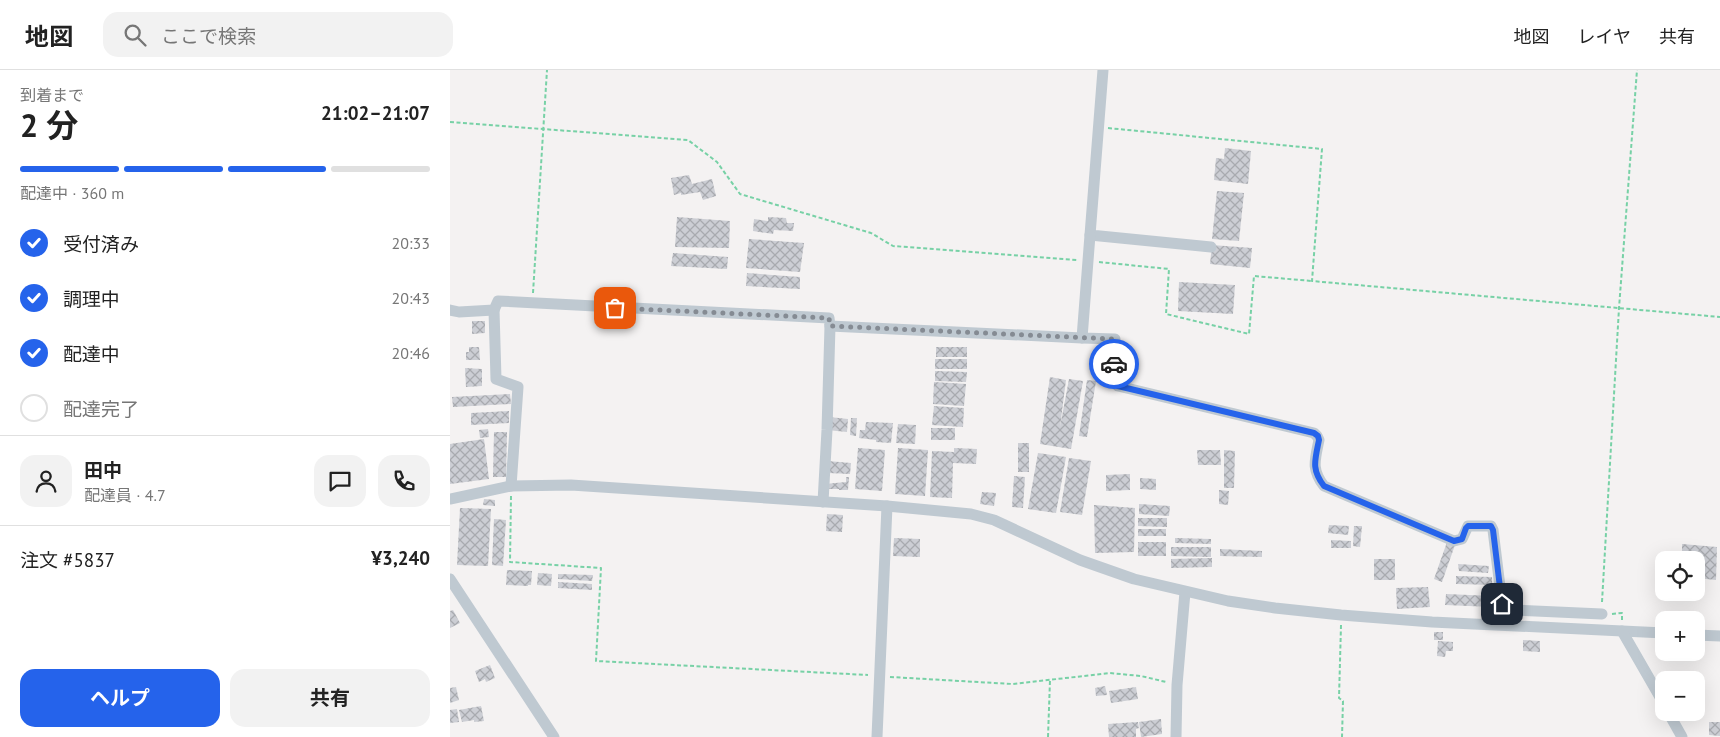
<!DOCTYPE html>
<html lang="ja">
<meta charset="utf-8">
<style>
:root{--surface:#fff;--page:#f2f2f2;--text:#222;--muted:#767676;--line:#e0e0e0;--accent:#2563eb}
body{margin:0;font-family:"PT Sans","Noto Sans JP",sans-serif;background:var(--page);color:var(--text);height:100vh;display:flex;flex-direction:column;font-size:19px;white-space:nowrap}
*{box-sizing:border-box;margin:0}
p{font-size:16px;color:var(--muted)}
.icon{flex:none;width:28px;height:28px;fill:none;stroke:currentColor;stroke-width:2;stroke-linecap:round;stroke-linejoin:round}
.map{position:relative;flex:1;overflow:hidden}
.sheet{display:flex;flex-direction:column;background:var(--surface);width:450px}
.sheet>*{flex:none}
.tools{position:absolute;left:1205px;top:481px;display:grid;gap:10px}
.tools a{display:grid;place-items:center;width:50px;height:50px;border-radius:10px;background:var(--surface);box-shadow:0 5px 20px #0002;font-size:25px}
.pin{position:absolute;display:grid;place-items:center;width:42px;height:42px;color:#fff;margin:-21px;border-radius:10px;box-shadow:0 2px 8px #0006}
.courier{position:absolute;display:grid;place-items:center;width:50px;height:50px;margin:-25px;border:4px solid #2563eb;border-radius:50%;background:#fff;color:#222;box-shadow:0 1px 6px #0007}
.summary em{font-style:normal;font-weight:700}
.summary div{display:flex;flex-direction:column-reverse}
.summary{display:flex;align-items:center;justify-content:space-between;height:85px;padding:0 20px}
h1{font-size:32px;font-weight:700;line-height:38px}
.bar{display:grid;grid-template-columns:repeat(4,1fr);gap:8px 5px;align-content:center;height:60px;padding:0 20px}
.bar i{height:6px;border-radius:4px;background:var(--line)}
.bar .selected{background:var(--accent)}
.bar p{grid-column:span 4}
.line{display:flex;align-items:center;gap:12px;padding:0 20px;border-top:1px solid var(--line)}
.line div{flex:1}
.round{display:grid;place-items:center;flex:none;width:52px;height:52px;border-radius:15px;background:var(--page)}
ol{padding:0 20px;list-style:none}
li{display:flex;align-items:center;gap:15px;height:55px}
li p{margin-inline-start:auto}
li .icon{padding:5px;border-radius:50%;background:var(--accent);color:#fff;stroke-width:4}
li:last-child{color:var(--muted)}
li i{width:28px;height:28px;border:2px solid var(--line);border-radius:50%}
.button{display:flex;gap:10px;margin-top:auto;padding:10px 20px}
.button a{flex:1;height:58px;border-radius:15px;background:var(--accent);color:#fff;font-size:20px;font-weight:700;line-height:58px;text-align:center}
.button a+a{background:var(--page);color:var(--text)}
header{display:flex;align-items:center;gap:30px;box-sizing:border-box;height:70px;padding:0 25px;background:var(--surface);border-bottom:1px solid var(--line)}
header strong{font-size:24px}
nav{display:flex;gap:28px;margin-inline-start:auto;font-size:18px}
.search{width:350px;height:45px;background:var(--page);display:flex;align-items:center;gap:12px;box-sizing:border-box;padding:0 18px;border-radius:15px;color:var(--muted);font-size:19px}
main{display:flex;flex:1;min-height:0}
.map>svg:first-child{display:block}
.building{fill:url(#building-cross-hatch)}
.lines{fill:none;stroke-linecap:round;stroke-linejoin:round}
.path{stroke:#77d1a6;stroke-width:2;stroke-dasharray:4 2.5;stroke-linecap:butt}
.minor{stroke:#bfc9d1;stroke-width:11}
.done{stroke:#858b93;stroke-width:5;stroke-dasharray:0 9}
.route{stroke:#2563eb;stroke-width:6}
</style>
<header>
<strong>地図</strong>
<div class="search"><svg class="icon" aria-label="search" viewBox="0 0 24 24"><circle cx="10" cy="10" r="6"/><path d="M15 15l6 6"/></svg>ここで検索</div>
<nav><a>地図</a><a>レイヤ</a><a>共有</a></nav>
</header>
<main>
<section class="sheet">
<div class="summary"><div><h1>2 分</h1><p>到着まで</p></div><em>21:02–21:07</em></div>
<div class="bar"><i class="selected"></i><i class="selected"></i><i class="selected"></i><i></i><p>配達中 · 360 m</p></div>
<ol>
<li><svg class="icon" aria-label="check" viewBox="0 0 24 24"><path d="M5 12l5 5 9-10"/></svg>受付済み<p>20:33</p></li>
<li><svg class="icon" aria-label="check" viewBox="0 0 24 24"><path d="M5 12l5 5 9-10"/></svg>調理中<p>20:43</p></li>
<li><svg class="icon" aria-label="check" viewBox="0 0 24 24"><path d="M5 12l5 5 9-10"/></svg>配達中<p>20:46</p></li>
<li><i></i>配達完了</li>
</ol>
<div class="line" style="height:90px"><a class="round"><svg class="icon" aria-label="person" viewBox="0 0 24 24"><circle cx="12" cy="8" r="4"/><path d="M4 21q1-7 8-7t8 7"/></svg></a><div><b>田中</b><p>配達員 · 4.7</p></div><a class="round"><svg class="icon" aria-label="chat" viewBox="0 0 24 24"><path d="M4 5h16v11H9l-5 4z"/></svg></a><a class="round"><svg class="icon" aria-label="phone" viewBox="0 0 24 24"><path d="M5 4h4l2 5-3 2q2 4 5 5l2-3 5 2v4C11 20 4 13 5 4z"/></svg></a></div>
<div class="line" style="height:65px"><div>注文 #5837</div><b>¥3,240</b></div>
<div class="button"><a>ヘルプ</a><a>共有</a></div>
</section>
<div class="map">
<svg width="1270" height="667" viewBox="0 0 1270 667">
<defs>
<pattern id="building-cross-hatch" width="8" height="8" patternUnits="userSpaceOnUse" patternTransform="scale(1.25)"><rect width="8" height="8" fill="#ccced4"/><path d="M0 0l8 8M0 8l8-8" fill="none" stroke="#a8aaaf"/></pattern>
</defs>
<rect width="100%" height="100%" fill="#f4f2f2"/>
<!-- building -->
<g class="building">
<polygon points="775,78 801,81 798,114 764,110 766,88 774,89"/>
<polygon points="239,105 242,114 262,109 266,126 253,130 250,122 231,125 231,123 224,125 221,108"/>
<polygon points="767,121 794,123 789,171 762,169"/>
<polygon points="227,147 280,151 279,178 225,177"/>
<polygon points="318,147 336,148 337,153 344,153 343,161 324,160 323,164 303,161 304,149 318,151"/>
<polygon points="299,169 354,173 350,202 296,198"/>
<polygon points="762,175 802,178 800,198 760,194"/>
<polygon points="223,183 278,187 277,199 221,196"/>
<polygon points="297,203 350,207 350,219 296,216"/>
<polygon points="729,212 785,215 783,244 728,241"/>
<polygon points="22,251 35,251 35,263 22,264"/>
<polygon points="19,277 29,277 30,290 16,290 16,282 19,282"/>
<rect x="486" y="277" width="31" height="10"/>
<rect x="485" y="289" width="32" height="10"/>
<polygon points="15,298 32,299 32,316 16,317"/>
<polygon points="485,301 517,302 516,312 485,311"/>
<polygon points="600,307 616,310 610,357 619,309 633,311 621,379 590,374"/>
<polygon points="637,310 646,311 637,367 629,366"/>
<polygon points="484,312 516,314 514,336 483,334"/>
<polygon points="60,324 61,334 3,337 2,327"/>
<polygon points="484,336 514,338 513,357 482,355"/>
<polygon points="59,341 59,353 21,355 21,343"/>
<polygon points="379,347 398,349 397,362 377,360"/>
<polygon points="401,348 407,348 406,366 400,365"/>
<polygon points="416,352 443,353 441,373 426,372 426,370 409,368 410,360 415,360"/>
<polygon points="448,354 466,355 465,374 446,373"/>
<rect x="481" y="358" width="24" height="12"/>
<polygon points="38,359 39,367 30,368 29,360"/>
<polygon points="44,362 57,362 56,407 43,407"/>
<polygon points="34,369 39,409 0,414 0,374"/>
<rect x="568" y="373" width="11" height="29"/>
<polygon points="408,378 435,380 432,421 405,419"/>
<polygon points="448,378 478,380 475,426 445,424"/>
<polygon points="504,378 527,379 526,394 503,393 502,428 480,427 482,381 504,382"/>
<polygon points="747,380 770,380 771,395 748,395"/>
<polygon points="774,380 785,381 784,418 774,418"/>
<polygon points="588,383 616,387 606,443 578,439"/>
<polygon points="619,388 641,391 632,445 610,442"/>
<polygon points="378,391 401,393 400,404 378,403"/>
<polygon points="680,404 680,420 656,421 656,405"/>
<polygon points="564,406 575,407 573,438 562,437"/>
<polygon points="396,407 399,407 398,420 389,420 389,419 375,419 375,414 396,412"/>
<polygon points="690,408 706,409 706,420 690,419"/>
<polygon points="769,420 779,421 778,435 769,434"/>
<polygon points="532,422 546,423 544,436 530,434"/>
<polygon points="34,429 45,430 45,436 33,435"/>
<polygon points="689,434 720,436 719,446 689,444"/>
<polygon points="644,435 685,438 684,482 645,483"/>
<polygon points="10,438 41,439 38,496 7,495"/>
<polygon points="377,444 393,445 392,462 376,461"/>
<polygon points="688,448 717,448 717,457 688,456"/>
<polygon points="44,449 56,450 53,496 42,495"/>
<polygon points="879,455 899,456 898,465 878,463"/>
<polygon points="904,456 912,456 910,477 903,476"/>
<rect x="688" y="459" width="28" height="7"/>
<polygon points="444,468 470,469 470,487 443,486"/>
<polygon points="725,468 761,469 761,474 725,473"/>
<polygon points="881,470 901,471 901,478 881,478"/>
<rect x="688" y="472" width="28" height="14"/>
<polygon points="997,472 1005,475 992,512 984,509"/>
<polygon points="1232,474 1267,477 1266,510 1246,508 1246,490 1232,490"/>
<polygon points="721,477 761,477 761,487 721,486"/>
<polygon points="770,479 812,481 812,487 770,486"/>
<polygon points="762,488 762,497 721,498 721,489"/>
<rect x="924" y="489" width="21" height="21"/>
<polygon points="1008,494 1039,496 1038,503 1009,501"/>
<polygon points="57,500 82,501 81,515 78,515 78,516 56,515"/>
<polygon points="88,503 102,504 101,516 87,515"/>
<polygon points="108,504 143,505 142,511 108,509"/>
<polygon points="1006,506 1042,507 1042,515 1006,514"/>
<polygon points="108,512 142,514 142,520 108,518"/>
<polygon points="978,517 980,537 947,539 946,518"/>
<polygon points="996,524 1043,526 1042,537 995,535"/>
<polygon points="3,540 10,553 0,558 0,541"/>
<rect x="984" y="562" width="9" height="8"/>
<polygon points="1073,570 1090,571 1090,582 1073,581"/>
<polygon points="988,571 1003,572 1003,581 996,581 995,587 987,586"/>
<polygon points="40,595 45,608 36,612 35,609 29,612 25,601"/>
<polygon points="655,616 657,625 646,626 645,618"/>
<polygon points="6,617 9,630 0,633 0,618"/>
<polygon points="686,617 688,629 661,633 659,621"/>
<polygon points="31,636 34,651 24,652 24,650 12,652 9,640"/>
<polygon points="7,639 9,652 0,653 0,640"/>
<polygon points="711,649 712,664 691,667 689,652"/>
<polygon points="688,652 689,658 686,659 686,667 659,667 658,654"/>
<polygon points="1259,652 1270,652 1270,666 1259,665"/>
</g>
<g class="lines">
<!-- path -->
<g class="path">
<polyline points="0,52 238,70 267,92 290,124 421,163 443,176 627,190"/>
<polyline points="658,58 872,79 862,211 1270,247"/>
<polyline points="649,192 719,199 716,244 799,264 804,206 862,211"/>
<polyline points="83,223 97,0"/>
<polyline points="61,426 60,492 151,498 146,591 418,605"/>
<polyline points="1152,532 1169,238 1187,0"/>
<polyline points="1162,544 1172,543 1172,551"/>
<polyline points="891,555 889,628 893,631 892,667"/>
<polyline points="440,607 563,614 660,603 691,606 716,612"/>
<polyline points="598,667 600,610"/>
</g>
<!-- minor -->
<g class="minor">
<polyline points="653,0 640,165 761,177"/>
<path d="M640,165L632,268L665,269L663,309L665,313L668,316L864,363L867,366L869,370C865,390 861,399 874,416L1004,471L1012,469L1018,456H1041L1043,460L1052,533L1055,537L1063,540L1152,544"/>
<polyline points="0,240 9,242 44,240 48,231 379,248 380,256 632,268"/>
<polyline points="44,240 46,309 68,317 61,416"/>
<polyline points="0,429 61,416 121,415 437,436 521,444 544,450 630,490 684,509 778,531 825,538 891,545 982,552 1214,563"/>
<polyline points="373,432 377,360 380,256"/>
<polyline points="0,509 104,667"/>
<polyline points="1172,561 1214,634"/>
<polyline points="1246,565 1270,566"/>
<polyline points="1218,642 1232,667"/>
<polyline points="427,667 437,436"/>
<polyline points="726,667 727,615 735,522"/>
</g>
</g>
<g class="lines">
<!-- done -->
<polyline class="done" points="165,238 379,248 380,256 664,269 664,294"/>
<!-- route -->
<path class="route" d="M664,294C664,302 661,311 668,316L864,363L868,366L869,370C865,390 861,399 874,416L1004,471L1012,469L1016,458L1018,456H1041L1043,460L1052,534"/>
</g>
</svg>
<div class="tools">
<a><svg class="icon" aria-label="locate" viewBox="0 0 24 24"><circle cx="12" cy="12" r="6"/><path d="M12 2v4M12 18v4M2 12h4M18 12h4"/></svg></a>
<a>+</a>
<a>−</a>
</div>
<div class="pin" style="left:165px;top:238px;background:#ea580c"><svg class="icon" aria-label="bag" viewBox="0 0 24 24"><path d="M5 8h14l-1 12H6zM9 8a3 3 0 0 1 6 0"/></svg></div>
<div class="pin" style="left:1052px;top:534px;background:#1f2937"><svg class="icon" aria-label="home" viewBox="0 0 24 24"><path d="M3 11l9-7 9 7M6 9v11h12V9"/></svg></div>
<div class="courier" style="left:664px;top:294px"><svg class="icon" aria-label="car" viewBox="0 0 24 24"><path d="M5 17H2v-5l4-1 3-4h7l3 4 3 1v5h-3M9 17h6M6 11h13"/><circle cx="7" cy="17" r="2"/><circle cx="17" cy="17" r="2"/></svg></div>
</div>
</main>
